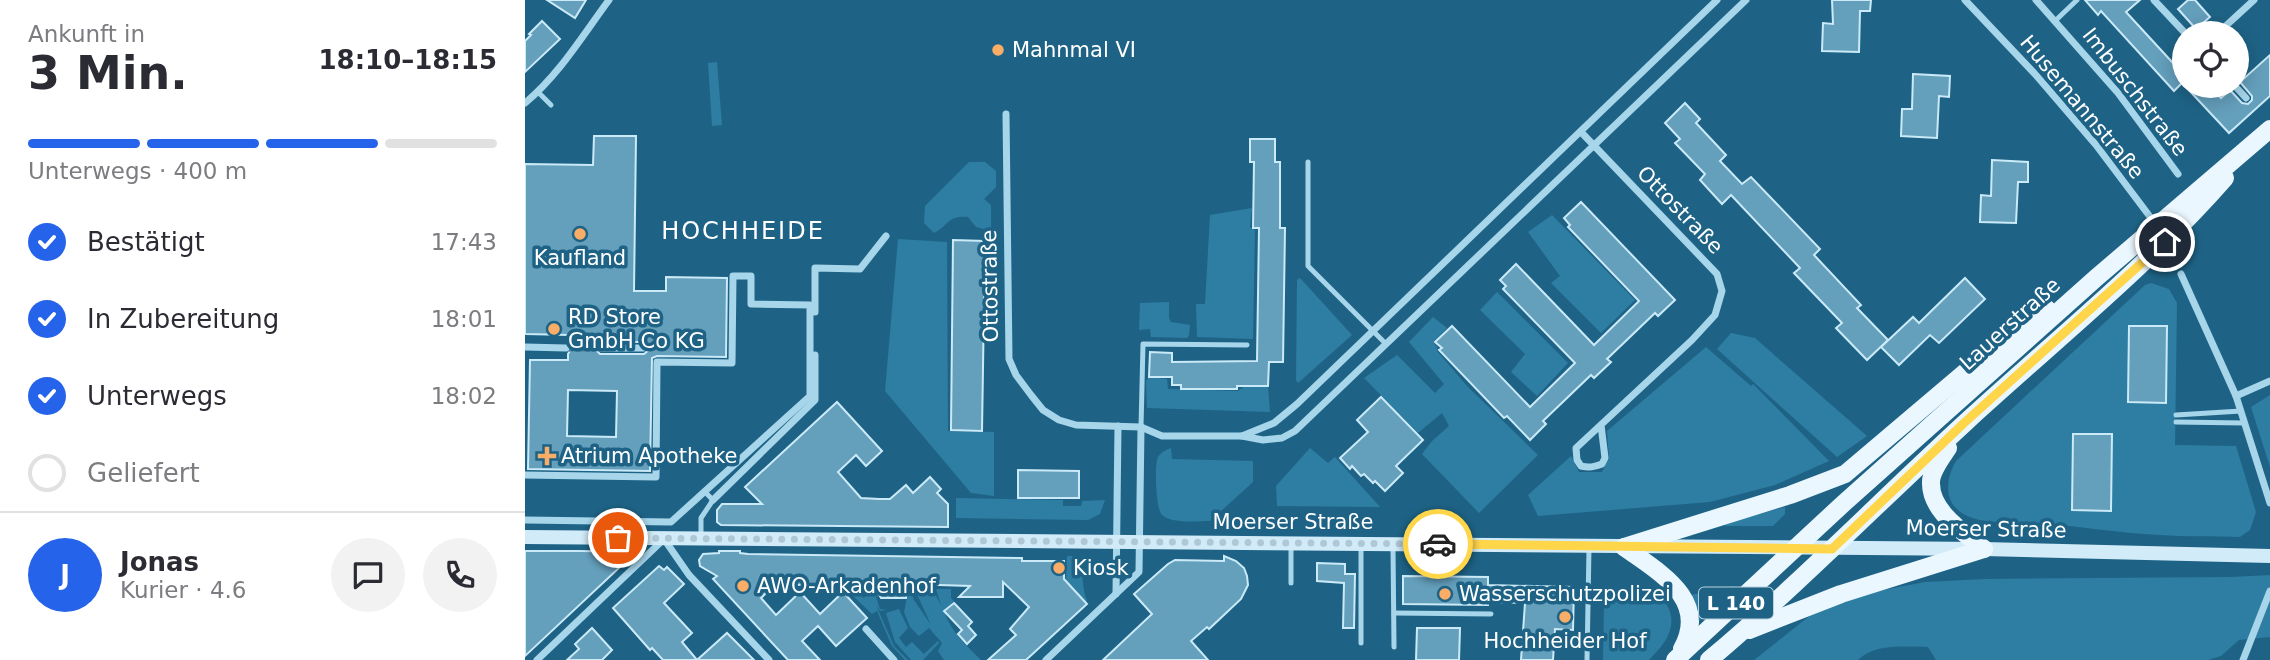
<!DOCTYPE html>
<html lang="de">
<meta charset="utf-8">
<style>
:root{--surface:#fff;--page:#f2f2f3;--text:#2b2b33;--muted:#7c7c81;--line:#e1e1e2;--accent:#2563eb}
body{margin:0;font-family:"DejaVu Sans",sans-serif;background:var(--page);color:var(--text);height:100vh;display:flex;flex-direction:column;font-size:26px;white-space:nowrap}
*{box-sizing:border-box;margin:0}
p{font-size:23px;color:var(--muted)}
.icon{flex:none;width:38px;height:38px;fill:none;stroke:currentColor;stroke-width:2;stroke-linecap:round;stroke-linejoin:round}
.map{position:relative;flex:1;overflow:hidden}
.side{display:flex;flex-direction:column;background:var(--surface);width:525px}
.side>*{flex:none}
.fabs{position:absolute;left:1647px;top:21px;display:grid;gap:14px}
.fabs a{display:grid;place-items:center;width:77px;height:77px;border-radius:50%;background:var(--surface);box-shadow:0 4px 18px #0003;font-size:35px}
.pin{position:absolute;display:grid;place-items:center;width:60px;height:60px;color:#fff;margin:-30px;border:4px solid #fff;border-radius:50%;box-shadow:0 2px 7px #0007}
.courier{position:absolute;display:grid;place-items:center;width:70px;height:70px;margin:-35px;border:5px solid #ffd54a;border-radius:50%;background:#fff;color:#222;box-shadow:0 2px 9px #0007}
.overview em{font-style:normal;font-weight:800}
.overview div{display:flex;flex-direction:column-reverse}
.overview{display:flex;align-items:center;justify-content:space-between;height:119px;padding:0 28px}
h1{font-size:46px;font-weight:800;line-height:52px}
.bar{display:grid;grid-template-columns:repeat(4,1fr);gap:10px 7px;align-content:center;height:84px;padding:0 28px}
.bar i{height:9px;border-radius:5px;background:var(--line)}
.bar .active{background:var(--accent)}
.bar p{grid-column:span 4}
.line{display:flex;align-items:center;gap:18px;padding:0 28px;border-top:2px solid var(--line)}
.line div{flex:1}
.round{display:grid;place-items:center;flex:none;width:74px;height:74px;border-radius:37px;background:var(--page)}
ol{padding:0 28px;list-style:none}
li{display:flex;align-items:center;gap:21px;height:77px}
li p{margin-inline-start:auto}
li .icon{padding:7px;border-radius:50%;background:var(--accent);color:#fff;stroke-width:4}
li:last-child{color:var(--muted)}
li i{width:38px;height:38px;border:4px solid var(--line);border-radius:50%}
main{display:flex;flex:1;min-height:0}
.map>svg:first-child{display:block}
.green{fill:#2e7da3}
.building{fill:#649fbc;stroke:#cbeaf8;stroke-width:2;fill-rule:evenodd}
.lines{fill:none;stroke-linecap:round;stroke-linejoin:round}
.street-tunnel{stroke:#407a98;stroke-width:7;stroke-dasharray:7 3.5;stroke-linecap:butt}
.lane{stroke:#a7d5ea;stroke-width:5}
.street{stroke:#a7d5ea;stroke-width:7}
.secondary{stroke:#d2ebf8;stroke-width:14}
.primary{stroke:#ebf7fe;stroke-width:18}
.done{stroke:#b0c8d5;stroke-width:7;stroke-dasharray:0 12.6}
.route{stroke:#ffd54a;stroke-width:9}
.poi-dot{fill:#faad66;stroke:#1e6386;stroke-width:2.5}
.labels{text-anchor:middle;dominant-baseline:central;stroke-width:7;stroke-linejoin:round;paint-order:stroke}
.shield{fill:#1e6386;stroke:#bcd0db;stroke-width:2}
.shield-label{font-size:19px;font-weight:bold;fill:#fff}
.poi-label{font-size:21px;fill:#fff;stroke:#1e6386;text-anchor:start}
.street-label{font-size:21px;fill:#fff;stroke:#1e6386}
.quarter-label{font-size:24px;letter-spacing:2px;fill:#fff;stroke:#1e6386}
</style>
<main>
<section class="side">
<div class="overview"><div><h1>3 Min.</h1><p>Ankunft in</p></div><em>18:10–18:15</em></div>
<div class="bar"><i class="active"></i><i class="active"></i><i class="active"></i><i></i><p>Unterwegs · 400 m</p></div>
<ol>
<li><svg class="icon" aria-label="check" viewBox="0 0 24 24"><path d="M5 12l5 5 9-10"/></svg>Bestätigt<p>17:43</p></li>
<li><svg class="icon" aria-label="check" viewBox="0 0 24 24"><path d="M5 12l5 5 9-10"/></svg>In Zubereitung<p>18:01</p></li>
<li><svg class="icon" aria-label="check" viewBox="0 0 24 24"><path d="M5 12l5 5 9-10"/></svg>Unterwegs<p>18:02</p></li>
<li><i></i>Geliefert</li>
</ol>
<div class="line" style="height:126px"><b class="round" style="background:var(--accent);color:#fff">J</b><div><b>Jonas</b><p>Kurier · 4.6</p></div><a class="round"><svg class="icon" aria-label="chat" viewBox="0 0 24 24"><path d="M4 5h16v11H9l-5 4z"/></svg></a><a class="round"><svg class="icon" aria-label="phone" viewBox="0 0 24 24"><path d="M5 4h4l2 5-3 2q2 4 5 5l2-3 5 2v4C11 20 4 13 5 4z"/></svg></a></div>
</section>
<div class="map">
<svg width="1745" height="660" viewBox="0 0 1745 660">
<rect width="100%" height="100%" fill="#1e6386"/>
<!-- green -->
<g class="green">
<polygon points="192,62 197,125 187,126 183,63"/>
<path d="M444,162H460L471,171V187L459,199L466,205V231L451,227L443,217C423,215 424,225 409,233L399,223L400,206Z"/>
<polygon points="727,208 725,227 730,230 728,339 672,337 671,304 680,304 685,215"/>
<polygon points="1027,215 1110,300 1076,333 1026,283 1035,276 1003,232"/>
<polygon points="373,239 422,242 423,431 469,432 469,496 446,493 360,391"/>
<polygon points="775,278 827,335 773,383 771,380 772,280"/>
<path d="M1626,283L1644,289L1652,303L1650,445L1711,446L1731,512L1725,530L1715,537C1688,536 1661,537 1635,535C1593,533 1553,526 1511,523C1489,521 1457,526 1437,513C1418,501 1421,478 1431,461L1620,285Z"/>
<polygon points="972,292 1043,363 1012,396 986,372 1000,354 955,310"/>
<polygon points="644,302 644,318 646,322 665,325 664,335 662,338 626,337 625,329 614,330 615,303"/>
<polygon points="908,317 922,328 908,342 912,347 912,351 942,386 1013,455 954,513 897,454 907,441 924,426 917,413 893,433 839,378 872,355 910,393 919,384 884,342"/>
<polygon points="1206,333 1230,338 1342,436 1312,457 1192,349"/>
<polygon points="1181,347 1226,386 1228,384 1304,461 1250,485 1185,502 1013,516 1003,495 1046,456 1054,472 1077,472 1084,459 1082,431"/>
<polygon points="624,377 642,379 643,389 713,391 720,386 743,386 745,412 622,408 621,381"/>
<polygon points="1745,395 1745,467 1726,407"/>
<path d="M646,448L647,459L728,461V482L685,521C673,521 647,524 637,515C631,510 629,465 633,457C636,452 641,450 646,448Z"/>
<polygon points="785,448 803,463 810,457 855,507 752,506 751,486"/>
<polygon points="431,498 538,500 538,506 556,506 557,501 580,500 575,514 563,520 431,518"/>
<polygon points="1260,507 1260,514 1248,526 1200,526 1201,523"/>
<path d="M542,556H554C559,571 556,586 562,601L560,603L541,581Z"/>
<path d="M1745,575V637L1714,640L1696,656L1683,660H1411L1403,647C1380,647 1351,643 1333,660H1229L1287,614L1337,594L1400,582L1460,579L1706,577Z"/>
<polygon points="341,583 349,584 354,595 351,597 355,609 362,610 355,611 351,605 369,646 383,660 380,660 367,646 352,611 347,614 326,594 327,590 334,589 338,598 344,595 340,589"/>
<path d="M383,583L389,600L406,625L391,592H409L416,605L411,589H426V598L429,601L419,611C426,632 441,645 456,660H419L413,651L417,643L404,628L394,636L385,627L379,612L382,597L378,584Z"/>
<polygon points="1209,586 1210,587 1173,622 1166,595"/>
<path d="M1068,587L1121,589C1140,594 1152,615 1144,633C1140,644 1131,652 1124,660H1078L1079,601L1068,593Z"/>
<polygon points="374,609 383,628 374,638 381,647 387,642 399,654 413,641 414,643 398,660 386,660 370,642 361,613"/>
</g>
<!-- building -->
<g class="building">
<polygon points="22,0 61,0 50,18"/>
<polygon points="1307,0 1346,0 1345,11 1335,11 1334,52 1297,51 1298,23 1308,24"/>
<polygon points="1560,0 1615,0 1601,12 1659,75 1659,81 1649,91 1576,11 1573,15"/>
<polygon points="1663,0 1670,0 1685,17 1671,29 1653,9"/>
<polygon points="17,21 35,39 0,72 0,41 6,35 4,34"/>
<polygon points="1745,55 1745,96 1704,133 1660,86 1685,86 1696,98 1705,90 1717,103 1723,104 1727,100 1727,96 1715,82"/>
<polygon points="1388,74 1425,76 1424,97 1414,96 1412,138 1376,136 1377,109 1387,109"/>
<polygon points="1160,103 1175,119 1171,123 1201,155 1195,161 1217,184 1226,177 1295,249 1289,255 1336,305 1332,308 1363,340 1342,360 1311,328 1317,323 1269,273 1275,268 1206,195 1197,204 1175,180 1180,174 1150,143 1155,139 1140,123"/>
<path d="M69,136H111L109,291H141V277L202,278L201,357L132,356L127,358L125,471L3,469L5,360H43V354L47,347L44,342V335L0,334V164L68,165ZM75,342H120L124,344L125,349L119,354H75L70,349L71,344ZM43,390L92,391L91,437L42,436Z"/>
<polygon points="725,139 750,139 750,162 755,162 755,228 760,228 758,362 744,362 743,386 712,386 712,389 656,389 656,385 647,385 647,377 624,377 625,352 647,353 647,362 732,361 734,228 728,228 729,162 725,162"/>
<polygon points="1467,160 1503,162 1503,182 1493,182 1491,223 1455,222 1456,195 1466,196"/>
<polygon points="1056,202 1150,300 1133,316 1130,313 1082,359 1086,362 1069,378 1066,375 1018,421 1021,424 1005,440 982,416 979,418 914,350 917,348 910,342 927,326 1005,407 1050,363 978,289 981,286 975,280 991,264 1069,345 1114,301 1043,227 1045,225 1039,218"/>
<polygon points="428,240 460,241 457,431 426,430"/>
<polygon points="1440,278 1460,299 1414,343 1405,335 1374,365 1356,347 1388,317 1394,323"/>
<polygon points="1604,326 1642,326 1641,403 1603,402"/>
<polygon points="856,397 898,440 871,466 878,473 860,491 850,481 848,483 839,474 836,476 827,466 825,469 815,458 843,432 832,420"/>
<polygon points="312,402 357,451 341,466 331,455 313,472 336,498 354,499 365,499 381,485 388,493 405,477 416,489 412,493 423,504 423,527 196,525 192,522 192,510 197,504 237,504 220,487"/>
<polygon points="1548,434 1587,434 1586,511 1547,510"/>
<polygon points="493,470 554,471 554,498 493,498"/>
<polygon points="0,551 54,551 111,552 0,656"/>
<polygon points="194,551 215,551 215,553 223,554 497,558 497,561 539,561 539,579 562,604 501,660 463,660 491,635 485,629 504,607 478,582 478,597 434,597 445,586 382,584 381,598 356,598 348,583 268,585 261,577 241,577 241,593 236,598 251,615 275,592 295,614 318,592 342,618 311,646 293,626 277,641 295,660 263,660 188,579 192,576 175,566 174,560 178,554 194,553"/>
<polygon points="699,556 711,561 719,568 722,576 723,585 716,599 684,629 682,627 666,641 683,660 578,660 627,614 609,594 643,564 650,560 699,561"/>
<polygon points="792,563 820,564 820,574 830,574 829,628 818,628 819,583 792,581"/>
<polygon points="134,566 139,570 142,567 159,584 139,603 167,633 157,642 172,660 202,633 229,660 138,660 127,648 125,650 88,608"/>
<polygon points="878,576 963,577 963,585 1049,587 1048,630 1030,629 1028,660 996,660 1000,603 963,602 963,605 878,604"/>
<polygon points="429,603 447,622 443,626 451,635 442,644 433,634 437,630 419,611"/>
<polygon points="67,628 87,650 77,660 42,660 54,649 50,644"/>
<polygon points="892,628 935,628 934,660 891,660"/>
</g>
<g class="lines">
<!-- street-tunnel -->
<polyline class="street-tunnel" points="41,348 76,348"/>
<!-- lane -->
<g class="lane">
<polyline points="1530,21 1552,0"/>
<polyline points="13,92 26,105"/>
<polyline points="783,162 783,266 861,344"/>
<polyline points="1651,415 1716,411"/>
<polyline points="1651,422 1719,423"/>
<polyline points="616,427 618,344 722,345"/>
<polyline points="176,537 176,518 188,500 179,491"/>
<polyline points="766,543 766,583"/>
<polyline points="868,547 869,647"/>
<polyline points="869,613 966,614"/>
<polyline points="836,643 836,545"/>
<polyline points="1062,660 1064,548"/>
</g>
<!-- street -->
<g class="street">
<polyline points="1440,0 1510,74 1571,145 1632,226"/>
<polyline points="1511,0 1593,93 1653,174"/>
<polyline points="1629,0 1660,33"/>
<polyline points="1693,33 1729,0"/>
<polyline points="1710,86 1721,98"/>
<path d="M0,103C34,75 58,35 84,0"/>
<polyline points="481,114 484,359 491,375 506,395 518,410 534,420 551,425 616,427 637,436 717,436 738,440 757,438 770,431 1221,0"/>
<path d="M1056,132L1192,274L1197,291L1190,315L1167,340L1051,448L1052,460L1056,466C1064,468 1069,467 1077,464L1080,458L1076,425"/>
<polyline points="1656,274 1711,396 1745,503"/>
<polyline points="290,312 290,268 335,269 361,236"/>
<polyline points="0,347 41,348"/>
<polyline points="76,348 119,348"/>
<polyline points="1711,396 1745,381"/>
<polyline points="717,436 749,423 772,404 1192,0"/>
<polyline points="0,475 131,477 132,362 207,363 208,276 226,276 226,304 285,305 285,396 146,522 0,520"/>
<polyline points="188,500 290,400 290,355"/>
<polyline points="591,594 593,426"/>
<polyline points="341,629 369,660"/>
<polyline points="12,660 139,539 164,575 244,660"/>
<polyline points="521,660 614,572 616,427"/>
<polyline points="1718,660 1745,591"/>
</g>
<!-- secondary -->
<polyline class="secondary" points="0,537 1459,549 1745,556"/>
<!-- primary -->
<g class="primary">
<path d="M1423,448C1417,457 1406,471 1406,482C1405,512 1439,532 1459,549"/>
<polyline points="1099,547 1265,495 1320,474 1490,330 1522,309"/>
<path d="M1099,547C1133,572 1185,599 1157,649"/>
<polyline points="1224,630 1316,594 1459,549"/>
<polyline points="1150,660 1319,503 1571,278 1745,129"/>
<path d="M1184,660C1273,585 1355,501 1441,422C1528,342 1622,267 1700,178"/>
</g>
</g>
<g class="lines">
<!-- done -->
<polyline class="done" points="93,538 913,544"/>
<!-- route -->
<polyline class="route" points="913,544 1307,549 1439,423 1640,242"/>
</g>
<!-- markers -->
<g class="poi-dot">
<circle cx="473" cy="50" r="7"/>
<circle cx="55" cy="234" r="7"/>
<circle cx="29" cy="329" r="7"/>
<path d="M18.5 445.5h7v7h7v7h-7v7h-7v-7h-7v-7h7z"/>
<circle cx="534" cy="568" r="7"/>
<circle cx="218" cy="586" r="7"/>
<circle cx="920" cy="594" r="7"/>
<circle cx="1040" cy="617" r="7"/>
</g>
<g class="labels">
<!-- shield labels -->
<rect class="shield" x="1174" y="587.5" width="74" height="31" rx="5"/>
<g class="shield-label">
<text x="1211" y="603">L 140</text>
</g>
<!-- poi labels -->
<g class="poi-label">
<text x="487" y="50">Mahnmal VI</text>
<text x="55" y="258" text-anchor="middle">Kaufland</text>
<text x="43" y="317">RD Store<tspan x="43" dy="24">GmbH Co KG</tspan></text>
<text x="36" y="456">Atrium Apotheke</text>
<text x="548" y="568">Kiosk</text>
<text x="232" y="586">AWO-Arkadenhof</text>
<text x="934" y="594">Wasserschutzpolizei</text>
<text x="1040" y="641" text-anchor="middle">Hochheider Hof</text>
</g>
<!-- street labels -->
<g class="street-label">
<text transform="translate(1610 92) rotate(52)">Imbuschstraße</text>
<text transform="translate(1557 107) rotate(50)">Husemannstraße</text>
<text transform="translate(1155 210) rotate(46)">Ottostraße</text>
<text transform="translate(465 286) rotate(-91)">Ottostraße</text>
<text transform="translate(1485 324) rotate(-42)">Lauerstraße</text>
<text x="768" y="522">Moerser Straße</text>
<text transform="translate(1461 529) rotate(1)">Moerser Straße</text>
</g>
<!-- quarter labels -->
<g class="quarter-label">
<text x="218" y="231">HOCHHEIDE</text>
</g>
</g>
</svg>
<div class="fabs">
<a><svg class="icon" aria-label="locate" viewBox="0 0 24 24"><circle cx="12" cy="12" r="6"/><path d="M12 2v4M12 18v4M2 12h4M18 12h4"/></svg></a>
</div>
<div class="pin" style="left:93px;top:538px;background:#ea580c"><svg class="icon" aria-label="bag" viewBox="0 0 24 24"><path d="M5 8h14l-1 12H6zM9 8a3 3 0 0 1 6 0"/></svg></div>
<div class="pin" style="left:1640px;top:242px;background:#1f2937"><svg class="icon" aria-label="home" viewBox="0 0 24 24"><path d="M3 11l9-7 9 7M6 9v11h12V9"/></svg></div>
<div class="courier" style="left:913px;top:544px"><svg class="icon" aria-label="car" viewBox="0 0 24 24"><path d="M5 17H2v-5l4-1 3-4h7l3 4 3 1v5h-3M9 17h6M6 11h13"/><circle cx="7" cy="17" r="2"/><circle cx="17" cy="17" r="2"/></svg></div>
</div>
</main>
